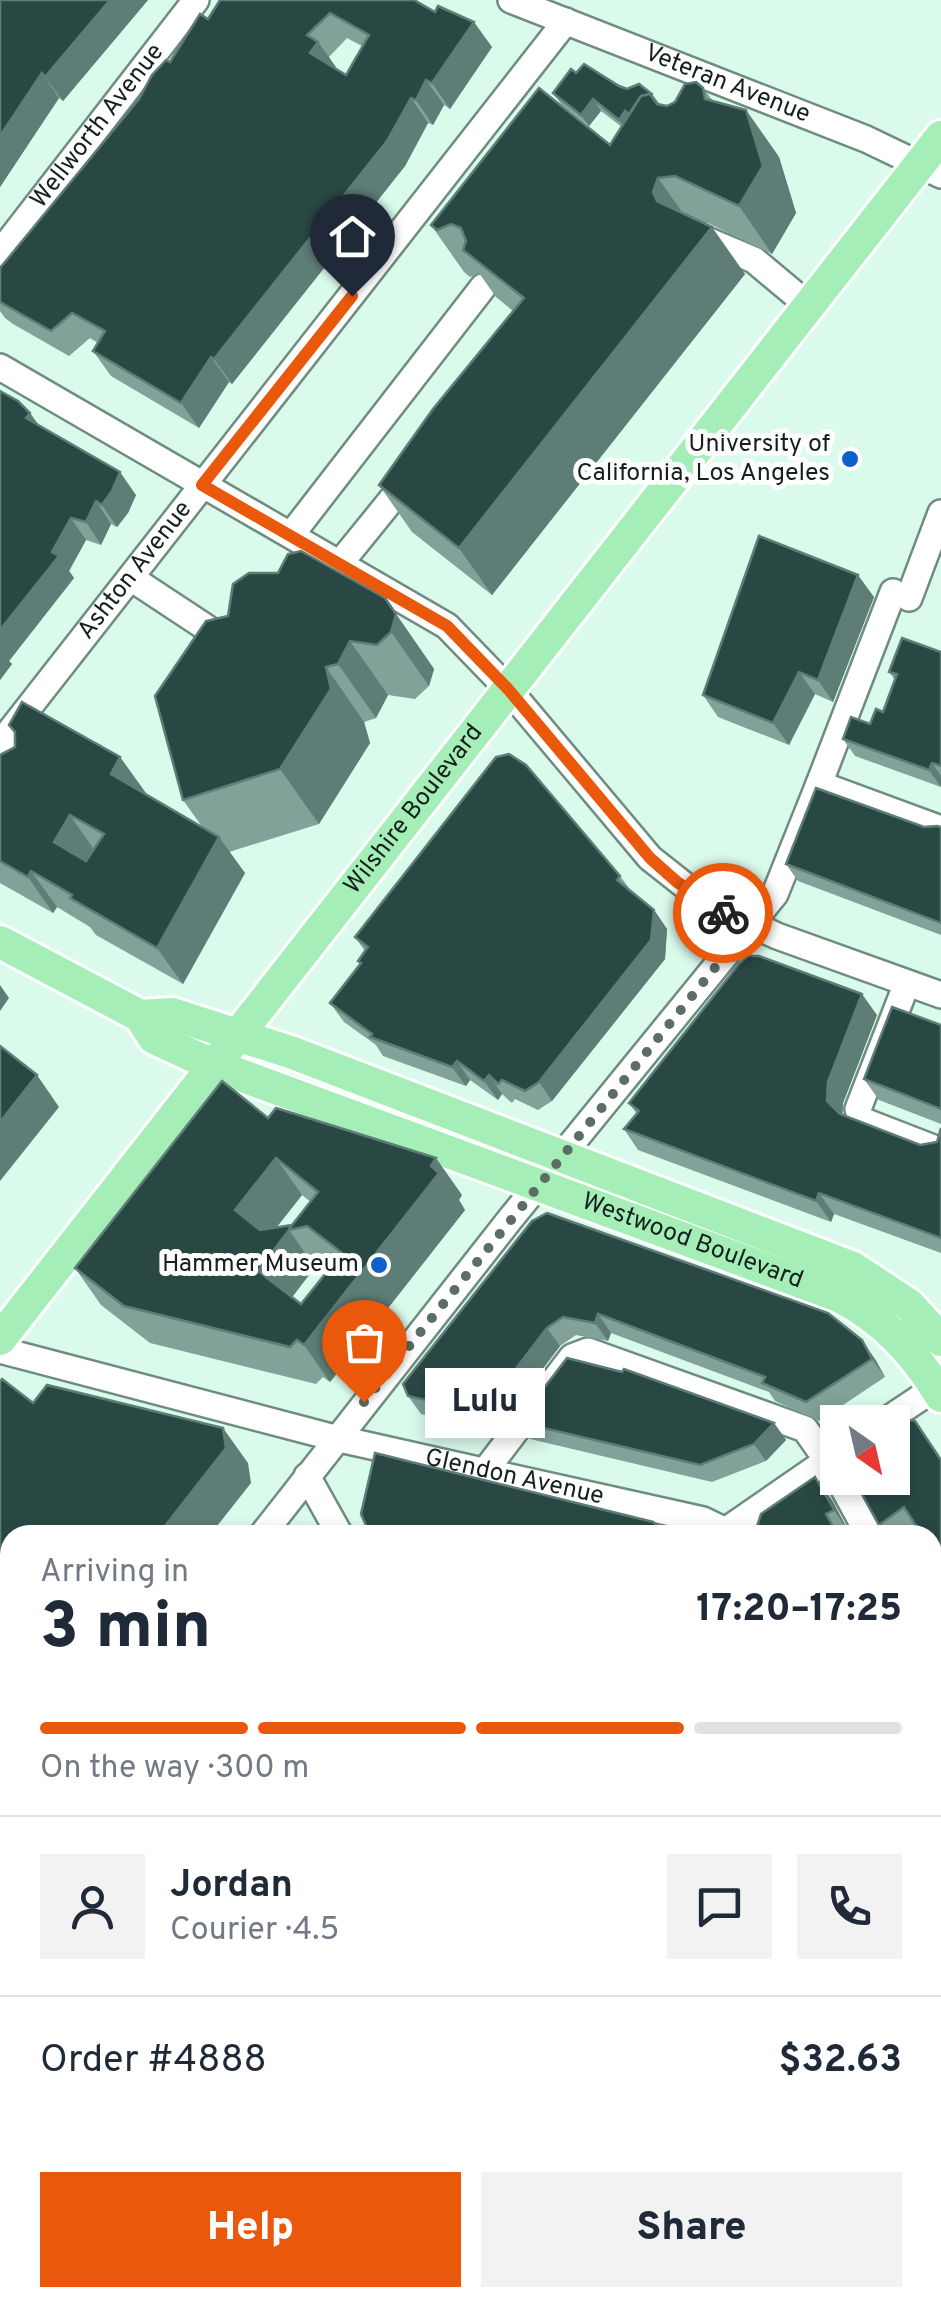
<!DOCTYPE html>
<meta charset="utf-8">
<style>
:root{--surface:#fff;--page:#f2f2f3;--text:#1f2937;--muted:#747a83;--line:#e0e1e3;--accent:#ea580c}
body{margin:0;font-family:Overpass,sans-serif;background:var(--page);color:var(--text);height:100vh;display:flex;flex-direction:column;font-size:38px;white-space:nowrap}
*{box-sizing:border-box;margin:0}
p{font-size:32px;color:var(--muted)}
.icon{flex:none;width:55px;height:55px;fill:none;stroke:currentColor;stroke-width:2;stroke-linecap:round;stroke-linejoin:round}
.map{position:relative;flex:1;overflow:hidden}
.details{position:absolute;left:0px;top:1525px;width:942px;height:782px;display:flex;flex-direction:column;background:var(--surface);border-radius:30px 30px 0 0;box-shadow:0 5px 15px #0003}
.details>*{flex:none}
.needle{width:65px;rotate:146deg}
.fabs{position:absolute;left:820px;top:1405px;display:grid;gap:20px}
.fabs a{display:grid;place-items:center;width:90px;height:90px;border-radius:0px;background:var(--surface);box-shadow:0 5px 15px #0003;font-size:50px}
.pin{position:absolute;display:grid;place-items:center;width:85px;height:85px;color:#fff;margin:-102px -42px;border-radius:50% 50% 50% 0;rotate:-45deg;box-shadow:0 0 10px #0007}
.pin .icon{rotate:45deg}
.courier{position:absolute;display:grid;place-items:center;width:100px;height:100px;margin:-50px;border:8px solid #ea580c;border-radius:50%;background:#fff;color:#222;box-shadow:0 2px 12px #0007}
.bubble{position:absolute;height:70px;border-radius:0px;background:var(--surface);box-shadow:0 5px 15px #0003;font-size:32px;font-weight:800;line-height:70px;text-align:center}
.summary em{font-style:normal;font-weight:800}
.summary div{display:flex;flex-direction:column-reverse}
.summary{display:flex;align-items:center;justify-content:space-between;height:170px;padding:0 40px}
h1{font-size:65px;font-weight:800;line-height:75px}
.bar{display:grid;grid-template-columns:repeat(4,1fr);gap:15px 10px;align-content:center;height:120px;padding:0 40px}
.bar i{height:12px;border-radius:8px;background:var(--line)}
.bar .on{background:var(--accent)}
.bar p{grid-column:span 4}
.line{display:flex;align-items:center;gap:25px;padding:0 40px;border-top:2px solid var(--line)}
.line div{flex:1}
.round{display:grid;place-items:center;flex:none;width:105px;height:105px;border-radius:0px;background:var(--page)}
.button{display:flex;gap:20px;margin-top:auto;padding:20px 40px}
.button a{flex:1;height:115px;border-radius:0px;background:var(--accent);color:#fff;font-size:40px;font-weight:800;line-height:115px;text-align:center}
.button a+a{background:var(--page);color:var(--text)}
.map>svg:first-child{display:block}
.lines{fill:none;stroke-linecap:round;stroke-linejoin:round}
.minor-casing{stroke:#6f8c80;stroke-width:30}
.major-casing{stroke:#fff;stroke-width:38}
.minor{stroke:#fff;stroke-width:25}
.major{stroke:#a5eeb7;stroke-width:32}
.wall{fill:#82a198;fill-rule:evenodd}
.shaded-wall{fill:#5e7d76}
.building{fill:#294844;stroke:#5e7d76;stroke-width:2.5;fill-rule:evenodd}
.done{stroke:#5b6d65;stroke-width:10;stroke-dasharray:0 18}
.route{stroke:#ea580c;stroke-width:12}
.poi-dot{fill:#0c61ca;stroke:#fefefe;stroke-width:4}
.labels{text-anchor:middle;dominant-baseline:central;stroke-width:10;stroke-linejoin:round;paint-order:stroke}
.street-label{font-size:25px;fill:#16211d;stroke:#fefefe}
.poi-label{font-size:25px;fill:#16211d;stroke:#fefefe;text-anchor:end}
</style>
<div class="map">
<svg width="941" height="2307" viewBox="0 0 941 2307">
<rect width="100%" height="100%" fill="#dafaec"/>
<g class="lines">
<defs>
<g id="minor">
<path id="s1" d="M511,0L866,139L941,175"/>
<polyline points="702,238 754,260 809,306"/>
<path id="s2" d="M0,253L196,0"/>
<polyline points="0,367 447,626 508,689 650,858 707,903 777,936 941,995"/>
<polyline points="291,535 483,287"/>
<polyline points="341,562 397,493"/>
<polyline points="131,578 231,644"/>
<polyline points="909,598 941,513"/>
<path id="s3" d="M0,744L566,21"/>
<polyline points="819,784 893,592"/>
<polyline points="907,983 858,1109 861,1120 941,1151"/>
<path id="s4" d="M0,1350L335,1438L703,1520L734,1535"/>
<polyline points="884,1422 941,1384"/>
<polyline points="485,1471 572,1357 588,1351 805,1429 838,1476"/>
<polyline points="307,1476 340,1535"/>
<polyline points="838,1478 869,1535"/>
<polyline points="728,1529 838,1453"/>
<polyline points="262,1535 511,1218 775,894 819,784 941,829"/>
<polyline points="932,1657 941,1673"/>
<polyline points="0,1909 10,1896"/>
<polyline points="932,2000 941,2023"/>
<polyline points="932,2093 941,2090"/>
<polyline points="0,2151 10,2155"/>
<polyline points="266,2298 270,2307"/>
<polyline points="430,2298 434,2307"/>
<polyline points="656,2298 660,2307"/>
<polyline points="30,2307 38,2298"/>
</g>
<g id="major">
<path id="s5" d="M0,942L140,1016L154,1038L213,1065L839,1296C885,1320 914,1352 941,1396"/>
<polyline points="140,1016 172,1014 293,1053 853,1268 909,1305 941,1340"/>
<path id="s6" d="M0,1339L941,137"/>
</g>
</defs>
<!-- minor casing -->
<use href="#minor" class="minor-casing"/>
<!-- major casing -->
<use href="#major" class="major-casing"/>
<!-- minor -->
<use href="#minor" class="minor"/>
<!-- major -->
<use href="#major" class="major"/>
</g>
<!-- wall -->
<g class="wall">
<polygon points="0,0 148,0 63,101 59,98 0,187"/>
<path d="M414,0L492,47L450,109L444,105L433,125L428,123L405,166L232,384L229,382L199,428L111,376L93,351L98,343L90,338L69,356L13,324L5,318L0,311V268L170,62L208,19ZM347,38L362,46L346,75L335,68L329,57Z"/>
<polygon points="576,73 627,89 652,94 660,104 667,106 703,88 713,101 746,110 779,157 796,213 772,254 708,223 705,224 745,274 492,595 412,532 379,485 513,311 496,297 479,273 470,277 464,272 431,225 610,145 622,127 601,111 589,126 561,104 553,93"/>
<polygon points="40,426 136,495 128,513 117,527 111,524 101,545 86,540 69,571 74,578 9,661 12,664 0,680"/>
<polygon points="874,597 833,702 815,694 789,745 718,717 703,695"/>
<polygon points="385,598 434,669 429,686 415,699 388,695 376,718 364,722 370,743 319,824 229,852 245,873 183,984 96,935 90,927 57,907 53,913 0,883 0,755 15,747 15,734 9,725 120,757 145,794 203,828 183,800"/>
<polygon points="941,652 941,787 855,756 843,739 870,724 883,712 895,680 889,672"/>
<polygon points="924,827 941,827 941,935 798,881 786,864"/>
<polygon points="620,876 631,891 654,910 667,929 665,959 552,1101 538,1110 515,1099 512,1103 502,1094 498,1100 470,1080 466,1086 383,1056 376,1045 344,1022 330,1003 360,965 358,961 365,951 355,937"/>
<polygon points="877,1015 843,1103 842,1115 920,1145 937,1142 941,1128 941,1253 834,1214 831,1222 638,1150 624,1129 637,1114 629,1103"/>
<polygon points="941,1025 941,1124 879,1100 864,1079"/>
<path d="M268,1118L462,1195L459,1200L465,1210L330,1382L323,1377L316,1384L150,1343L101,1305L75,1268ZM302,1195L311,1202L292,1226L276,1228ZM333,1263L301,1304L292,1297L315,1267Z"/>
<polygon points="532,1221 875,1359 885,1377 819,1421 775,1401 769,1392 611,1333 608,1341 576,1335 560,1346 495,1432 421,1414 408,1396"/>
<polygon points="915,1421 932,1535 920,1531 914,1535 886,1535 879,1525"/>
<polygon points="518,1422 774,1423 786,1440 766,1461 712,1482 530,1439"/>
<polygon points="832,1500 850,1534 847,1535 758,1535"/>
<polygon points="704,2298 930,2298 937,2307 708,2307"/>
</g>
<!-- shaded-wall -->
<g class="shaded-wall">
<polygon points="110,0 148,0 63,101 45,77"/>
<polygon points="474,22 492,47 450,109 432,83"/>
<polygon points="318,42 336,67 327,78 310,53"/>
<polygon points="42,73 59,98 0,187 0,136"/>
<polygon points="426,80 444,105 433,125 416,100"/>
<polygon points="411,98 428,123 405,166 232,384 214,359"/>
<polygon points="593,99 601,111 589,126 581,115"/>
<polygon points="746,110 779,157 796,213 772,254 739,206"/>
<polygon points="625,111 633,123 627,131 619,120"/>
<polygon points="658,178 692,226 657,201 653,192"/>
<polygon points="712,227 745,274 492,595 459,548"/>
<polygon points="211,357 229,382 199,428 181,403"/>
<polygon points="30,413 46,435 26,418"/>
<polygon points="120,472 136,495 128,513 117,527 102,505"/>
<polygon points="96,501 111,524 101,545 86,522"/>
<polygon points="71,518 86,540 69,571 74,578 9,661 12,664 0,680 0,630 52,552"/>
<polygon points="858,575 874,597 833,702 818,680"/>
<polygon points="396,614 434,669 429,686 391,632"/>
<polygon points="350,641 388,695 376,718 338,664"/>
<polygon points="326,667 364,722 370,743 319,824 280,769"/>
<polygon points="799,672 815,694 789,745 773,723"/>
<polygon points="120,757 146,793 136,811 111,774"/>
<polygon points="932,763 941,776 941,787 929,770"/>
<polygon points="70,815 95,851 79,878 54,842"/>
<polygon points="219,837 245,873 183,984 157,948"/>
<polygon points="31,871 57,907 53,913 28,877"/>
<polygon points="654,910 667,929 665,959 552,1101 539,1082"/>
<polygon points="0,985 9,998 0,1011"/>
<polygon points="862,994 877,1015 843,1103 842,1122 827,1101 828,1082"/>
<polygon points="457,1061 470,1080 466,1086 452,1067"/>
<polygon points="37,1075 59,1107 0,1181 0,1122"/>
<polygon points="489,1075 502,1094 498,1100 484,1081"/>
<polygon points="276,1158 302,1195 261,1247 235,1210"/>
<polygon points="436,1158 462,1195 459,1200 465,1210 330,1382 304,1345"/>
<polygon points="819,1193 834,1214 831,1222 816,1201"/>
<polygon points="289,1230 315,1267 284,1308 258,1271"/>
<polygon points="598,1314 611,1333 608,1341 595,1323"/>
<polygon points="547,1328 560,1346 495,1432 482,1413"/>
<polygon points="862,1340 875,1359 885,1377 872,1359"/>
<polygon points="774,1423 786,1440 766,1461 754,1444"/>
<polygon points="223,1428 248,1463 251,1483 210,1535 158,1535"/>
<polygon points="815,1477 832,1500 850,1534 834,1510"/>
<polygon points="932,1680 941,1693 941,1701 932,1685"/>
<polygon points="10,1780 10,1846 0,1859 0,1793"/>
<polygon points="206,2298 212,2298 216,2307 211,2307"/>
<polygon points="397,2298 402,2298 407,2307 402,2307"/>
<polygon points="604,2298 610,2298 614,2307 608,2307"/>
</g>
<!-- building -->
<g class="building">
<polygon points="0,0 110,0 45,77 42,73 0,136"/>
<path d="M220,0H414L435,12L438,6L474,22L432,83L426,80L416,100L411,98L387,141L214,359L211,357L181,403L93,351L105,331L72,313L51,331L0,302V268L139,99L152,75L166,60L170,62L200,14L208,19ZM330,13L369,35L346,75L310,53L318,42L307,35Z"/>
<polygon points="584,64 619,86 627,89 639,84 652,94 651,96 650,94 641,96 629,114 625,111 619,120 593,99 581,115 553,93 571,69 576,73"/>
<polygon points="696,82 703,88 705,99 746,110 763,166 739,206 675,176 658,178 653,192 657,201 712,227 459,548 379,485 433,409 524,298 463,250 466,241 461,228 451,224 437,230 431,225 539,88 610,145 641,96 650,94 657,104 667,106 675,102 685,84"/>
<polygon points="0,391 18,401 30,413 26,418 120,472 112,491 102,505 96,501 86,522 71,518 52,552 59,556 0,630"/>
<polygon points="759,536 858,575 818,680 799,672 773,723 703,695"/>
<polygon points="301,551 385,598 396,614 391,632 377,645 350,641 338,664 326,667 331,689 280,769 183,800 155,696 206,621 228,616 233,584 249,573 278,573 288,554"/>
<polygon points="902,638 941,652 941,766 932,763 929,770 843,739 851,717 870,724 876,709 883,712 897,674 889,672"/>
<path d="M22,702L120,757L111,774L219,837L157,948L70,898L72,895L31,871L28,877L0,861V755L15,747V732L9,725ZM70,815L104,834L86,861L54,842Z"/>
<polygon points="509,754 526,765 620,876 617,880 654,910 651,940 539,1082 525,1091 502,1080 498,1084 489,1075 484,1081 457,1061 452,1067 370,1037 372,1034 330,1003 361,963 358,961 368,947 355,937 496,757"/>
<polygon points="816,788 924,827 937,826 941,827 941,923 786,864"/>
<polygon points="748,956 759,956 862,994 828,1082 827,1101 840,1114 920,1145 937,1142 941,1128 941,1238 819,1193 816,1201 624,1129 639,1111 629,1103 739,964"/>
<polygon points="892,1007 941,1025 941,1109 864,1079"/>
<polygon points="0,1046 37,1075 0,1122"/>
<path d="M222,1081L268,1118L276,1108L436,1158L431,1166L439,1173L304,1345L297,1340L290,1347L124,1306L75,1268ZM276,1158L318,1192L289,1229L292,1225L260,1230L235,1210ZM307,1226L342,1253L301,1304L258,1271L289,1230Z"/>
<polygon points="547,1213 828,1313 862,1340 872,1359 806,1402 762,1383 765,1377 598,1314 595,1323 563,1317 547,1328 482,1413 408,1396 403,1384 532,1221"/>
<polygon points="567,1358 622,1372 624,1369 774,1423 754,1444 700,1465 518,1422"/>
<polygon points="2,1379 33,1403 47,1385 223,1428 226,1448 158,1535 10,1535 10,1780 0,1793 0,1382"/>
<polygon points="900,1418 915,1421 941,1460 941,1633 932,1617 932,1535 922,1535 904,1507 879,1525 853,1478 892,1478 892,1424"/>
<polygon points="375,1453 653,1522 670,1535 370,1535 361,1514"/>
<polygon points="815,1477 834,1510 826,1514 838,1535 758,1535 756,1530 761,1514"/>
<polygon points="932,1685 941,1701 941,1981 932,1960"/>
<polygon points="941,2105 941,2265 932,2254 932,2108"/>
<polygon points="46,2298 206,2298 211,2307 41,2307"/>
<polygon points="325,2298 397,2298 402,2307 329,2307"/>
<polygon points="475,2298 604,2298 608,2307 479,2307"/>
<polygon points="704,2298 772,2298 750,2307 708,2307"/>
<polygon points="797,2298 930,2298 936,2307 798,2307"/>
</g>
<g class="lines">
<!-- done -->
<polyline class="done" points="364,1402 751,923 723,913"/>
<!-- route -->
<polyline class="route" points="352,296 202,485 447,626 508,689 650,858 677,882 723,913"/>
</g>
<!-- markers -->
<g class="poi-dot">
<circle cx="850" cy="459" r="10"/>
<circle cx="379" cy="1265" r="10"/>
</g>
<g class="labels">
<!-- street labels -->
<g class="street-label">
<text stroke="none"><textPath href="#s1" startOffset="232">Veteran Avenue</textPath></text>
<text stroke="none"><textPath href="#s2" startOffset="160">Wellworth Avenue</textPath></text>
<text stroke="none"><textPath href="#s3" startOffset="220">Ashton Avenue</textPath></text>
<text stroke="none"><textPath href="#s6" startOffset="672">Wilshire Boulevard</textPath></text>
<text stroke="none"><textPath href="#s5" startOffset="760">Westwood Boulevard</textPath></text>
<text stroke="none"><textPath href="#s4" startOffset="530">Glendon Avenue</textPath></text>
</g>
<!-- poi labels -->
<g class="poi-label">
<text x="830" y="445">University of<tspan x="830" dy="29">California, Los Angeles</tspan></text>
<text x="359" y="1265">Hammer Museum</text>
</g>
</g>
</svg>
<div class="fabs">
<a><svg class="needle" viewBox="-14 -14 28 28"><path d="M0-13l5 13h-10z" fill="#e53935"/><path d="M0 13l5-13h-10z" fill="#747a83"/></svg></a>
</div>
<div class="pin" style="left:364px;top:1402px;background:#ea580c"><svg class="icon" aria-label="bag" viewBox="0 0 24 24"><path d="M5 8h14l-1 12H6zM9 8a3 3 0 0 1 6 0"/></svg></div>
<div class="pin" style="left:352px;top:296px;background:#1f2937"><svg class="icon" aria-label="home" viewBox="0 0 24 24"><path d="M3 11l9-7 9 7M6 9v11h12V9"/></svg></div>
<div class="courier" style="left:723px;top:913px"><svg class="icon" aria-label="bike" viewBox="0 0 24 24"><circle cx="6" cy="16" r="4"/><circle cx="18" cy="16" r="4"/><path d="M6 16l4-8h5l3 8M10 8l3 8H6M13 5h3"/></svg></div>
<div class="bubble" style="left:425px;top:1368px;width:120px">Lulu</div>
<section class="details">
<div class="summary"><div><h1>3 min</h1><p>Arriving in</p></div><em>17:20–17:25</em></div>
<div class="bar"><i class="on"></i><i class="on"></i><i class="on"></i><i></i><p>On the way · 300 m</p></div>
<div class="line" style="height:180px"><a class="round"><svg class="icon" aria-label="person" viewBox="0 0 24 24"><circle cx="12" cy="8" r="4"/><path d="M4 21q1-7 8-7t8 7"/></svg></a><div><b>Jordan</b><p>Courier · 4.5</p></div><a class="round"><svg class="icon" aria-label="chat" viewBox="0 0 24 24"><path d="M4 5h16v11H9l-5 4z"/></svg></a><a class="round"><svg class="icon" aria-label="phone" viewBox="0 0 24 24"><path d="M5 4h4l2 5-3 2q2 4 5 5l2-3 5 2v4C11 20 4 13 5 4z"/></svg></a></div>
<div class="line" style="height:130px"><div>Order #4888</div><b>$32.63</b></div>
<div class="button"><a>Help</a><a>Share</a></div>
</section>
</div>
